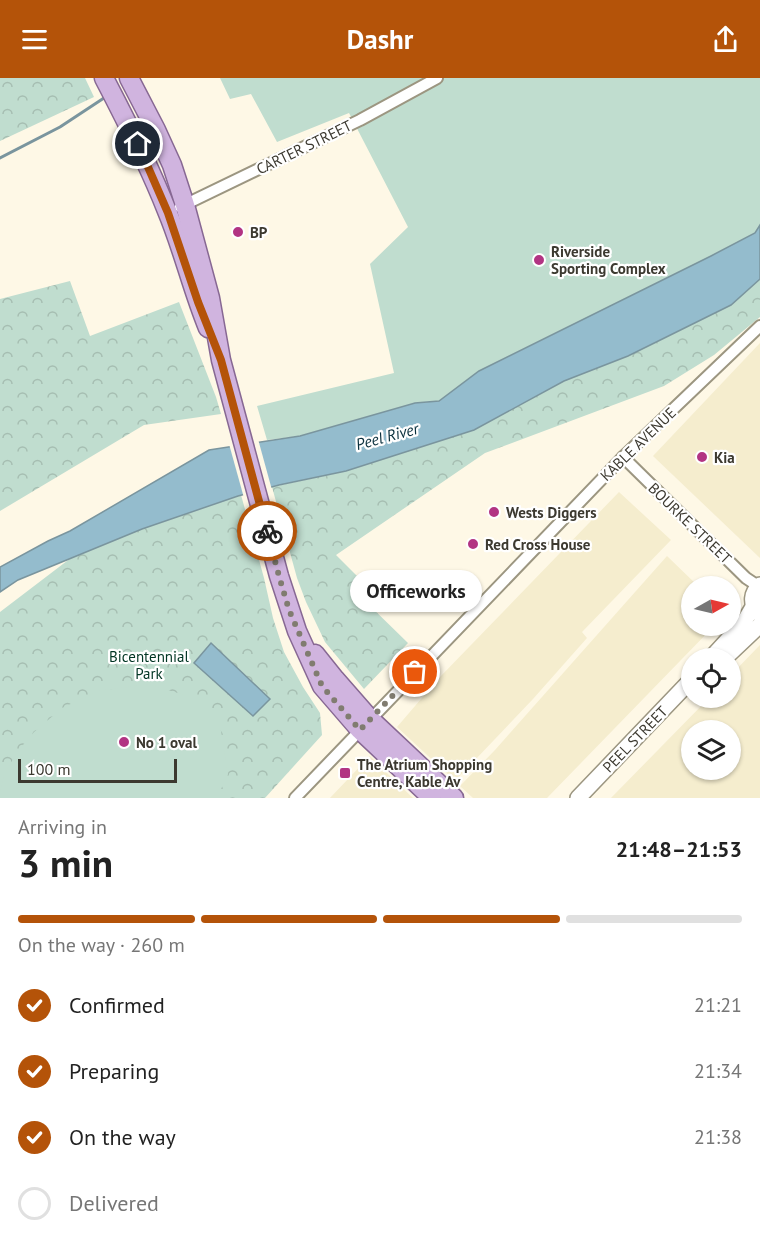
<!DOCTYPE html>
<meta charset="utf-8">
<style>
:root{--surface:#fff;--page:#f6f6f6;--text:#222;--muted:#767676;--line:#e0e0e0;--accent:#b45309}
body{margin:0;font-family:"PT Sans",sans-serif;background:var(--page);color:var(--text);height:100vh;display:flex;flex-direction:column;font-size:22px;white-space:nowrap}
*{box-sizing:border-box;margin:0}
p{font-size:20px;color:var(--muted)}
.icon{flex:none;width:33px;height:33px;fill:none;stroke:currentColor;stroke-width:2;stroke-linecap:round;stroke-linejoin:round}
.map{position:relative;height:720px;overflow:hidden}
.panel{display:flex;flex-direction:column;background:var(--surface);flex:1}
.panel>*{flex:none}
.needle{width:39px;rotate:82deg}
.tools{position:absolute;left:681px;top:498px;display:grid;gap:12px}
.tools a{display:grid;place-items:center;width:60px;height:60px;border-radius:50%;background:var(--surface);box-shadow:0 2px 4px #0004;font-size:30px}
.scale{position:absolute;left:18px;bottom:15px;width:159px;box-sizing:border-box;padding-left:6px;border:3px solid #3c3930;border-top:0;font-size:16px;line-height:21px;white-space:nowrap;color:#3c3930;-webkit-text-stroke:4px #fff;paint-order:stroke}
.pin{position:absolute;display:grid;place-items:center;width:51px;height:51px;color:#fff;margin:-26px;border:3px solid #fff;border-radius:50%;box-shadow:0 2px 6px #0007}
.courier{position:absolute;display:grid;place-items:center;width:60px;height:60px;margin:-30px;border:4px solid #b45309;border-radius:50%;background:#fff;color:#222;box-shadow:0 2px 8px #0007}
.bubble{position:absolute;height:42px;border-radius:21px;background:var(--surface);box-shadow:0 2px 4px #0004;font-size:20px;font-weight:800;line-height:42px;text-align:center}
.head em{font-style:normal;font-weight:800}
.head div{display:flex;flex-direction:column-reverse}
.head{display:flex;align-items:center;justify-content:space-between;height:102px;padding:0 18px}
h1{font-size:39px;font-weight:800;line-height:45px}
.bar{display:grid;grid-template-columns:repeat(4,1fr);gap:9px 6px;align-content:center;height:72px;padding:0 18px}
.bar i{height:8px;border-radius:4px;background:var(--line)}
.bar .current{background:var(--accent)}
.bar p{grid-column:span 4}
ol{padding:0 18px;list-style:none}
li{display:flex;align-items:center;gap:18px;height:66px}
li p{margin-inline-start:auto}
li .icon{padding:6px;border-radius:50%;background:var(--accent);color:#fff;stroke-width:4}
li:last-child{color:var(--muted)}
li i{width:33px;height:33px;border:3px solid var(--line);border-radius:50%}
header{display:flex;justify-content:space-between;align-items:center;height:78px;padding:0 18px;background:var(--accent);color:#fff;font-size:27px;font-weight:800}
.map>svg:first-child{display:block}
.built{fill:#f5edce;fill-rule:evenodd}
.park{fill:url(#park-crowns)}
.pitch{fill:#c0ddcf}
.water{fill:#94bccd;stroke:#7a959e;stroke-width:1.5}
.pier{fill:#fef8e6}
.lines{fill:none;stroke-linecap:round;stroke-linejoin:round}
.stream{stroke:#7a959e;stroke-width:3}
.street-casing{stroke:#9c9681;stroke-width:14}
.secondary-casing{stroke:#9c9681;stroke-width:18}
.primary-casing{stroke:#876893;stroke-width:21}
.street{stroke:#fff;stroke-width:10}
.secondary{stroke:#fff;stroke-width:15}
.primary{stroke:#d0b4df;stroke-width:18}
.done{stroke:#807c70;stroke-width:6;stroke-dasharray:0 10.8}
.route{stroke:#b45309;stroke-width:8}
.poi-dot{fill:#b23483;stroke:#fff;stroke-width:2}
.labels{text-anchor:middle;dominant-baseline:central;stroke-width:4.5;stroke-linejoin:round;paint-order:stroke}
.street-label{font-size:15px;fill:#3c3930;stroke:#fff}
.poi-label{font-size:15px;font-weight:bold;fill:#3c3930;stroke:#fff;text-anchor:start}
.park-label{font-size:15px;fill:#003523;stroke:#fff}
.water-label{font-size:16px;font-style:italic;fill:#0a303d;stroke:#fff}
</style>
<header><svg class="icon" aria-label="menu" viewBox="0 0 24 24"><path d="M4 6h16M4 12h16M4 18h16"/></svg>Dashr<svg class="icon" aria-label="share" viewBox="0 0 24 24"><path d="M12 15V3M7 8l5-5 5 5M5 13v7h14v-7"/></svg></header>
<div class="map">
<svg width="760" height="720" viewBox="0 0 760 720">
<defs>
<pattern id="park-crowns" width="20" height="18" patternUnits="userSpaceOnUse" patternTransform="scale(1.5)"><rect width="20" height="18" fill="#c0ddcf"/><path d="M2 6a3 3 0 1 1 6 0M12 15a3 3 0 1 1 6 0" fill="none" stroke="#a6beb2"/></pattern>
</defs>
<rect width="100%" height="100%" fill="#fef8e6"/>
<!-- built -->
<g class="built">
<polygon points="760,265 760,480 653,378"/>
<polygon points="619,414 671,462 582,554 587,560 533,621 455,703 397,649 439,600"/>
<polygon points="667,478 698,508 692,508 692,548 714,548 547,720 473,720 460,708 495,672"/>
<path d="M760,567V720H611L709,620H730L731,597ZM692,652H730V692H692Z"/>
<polygon points="370,678 393,701 413,720 330,720"/>
</g>
<!-- park -->
<g class="park">
<polygon points="0,0 85,0 94,19 0,63"/>
<polygon points="760,201 760,239 714,277 664,308 485,375 336,477 373,514 365,523 408,565 364,611 325,564 306,524 297,500 272,409 346,393 474,352 564,303 628,278 731,227"/>
<polygon points="70,203 90,258 179,224 216,319 221,336 144,347 0,433 0,221"/>
<polygon points="238,406 264,500 273,540 284,574 303,609 320,635 322,657 265,720 0,720 0,534 101,457"/>
</g>
<!-- pitch -->
<g class="pitch">
<polygon points="220,0 760,0 760,147 755,155 711,178 479,293 439,323 415,325 300,358 267,362 257,328 394,295 370,186 408,149 349,35 277,64 251,16 230,21"/>
<polygon points="149,606 184,617 205,635 221,653 228,696 217,720 0,720 0,713 4,697 17,674 34,654 62,630 98,613"/>
</g>
<!-- water -->
<g class="water">
<polygon points="760,147 760,201 731,227 628,278 564,303 474,352 346,393 279,407 238,418 142,451 18,502 0,514 0,489 48,463 70,453 209,372 300,358 415,325 439,323 479,293 711,178 755,155"/>
<polygon points="211,565 270,621 253,638 194,585"/>
</g>
<!-- pier -->
<polygon class="pier" points="258,361 272,412 244,420 229,366"/>
<g class="lines">
<!-- stream -->
<polyline class="stream" points="0,80 60,49 107,18"/>
<defs>
<g id="street">
<polyline points="180,129 360,42 437,0"/>
<polyline points="623,379 746,500 758,508"/>
<polyline points="295,720 623,379 760,248"/>
</g>
<g id="secondary">
<path d="M758,535C750,525 751,515 760,507"/>
<polyline points="711,580 744,544 753,529"/>
<polyline points="725,580 760,547"/>
<polyline points="578,720 692,601"/>
</g>
<g id="primary">
<path d="M104,0C127,44 149,87 167,133C183,171 192,211 208,250"/>
<polyline points="129,0 156,52 172,87 185,127 210,220 221,282 279,498 297,553 322,608 360,652 432,720"/>
<polyline points="315,576 335,601 370,641 454,720"/>
</g>
</defs>
<!-- street casing -->
<use href="#street" class="street-casing"/>
<!-- secondary casing -->
<use href="#secondary" class="secondary-casing"/>
<!-- primary casing -->
<use href="#primary" class="primary-casing"/>
<!-- street -->
<use href="#street" class="street"/>
<!-- secondary -->
<use href="#secondary" class="secondary"/>
<!-- primary -->
<use href="#primary" class="primary"/>
</g>
<g class="lines">
<!-- done -->
<polyline class="done" points="267,453 279,498 289,532 322,608 360,652 415,594"/>
<!-- route -->
<polyline class="route" points="138,66 168,135 198,224 221,282 267,453"/>
</g>
<!-- markers -->
<g class="poi-dot">
<circle cx="238" cy="154" r="6"/>
<circle cx="539" cy="182" r="6"/>
<circle cx="702" cy="379" r="6"/>
<circle cx="494" cy="434" r="6"/>
<circle cx="473" cy="466" r="6"/>
<circle cx="124" cy="664" r="6"/>
<rect x="339" y="689" width="12" height="12" rx="3"/>
</g>
<g class="labels">
<!-- street labels -->
<g class="street-label">
<text transform="translate(304 69) rotate(-26)">CARTER STREET</text>
<text transform="translate(638 366) rotate(-44)">KABLE AVENUE</text>
<text transform="translate(690 445) rotate(44)">BOURKE STREET</text>
<text transform="translate(635 661) rotate(-46)">PEEL STREET</text>
</g>
<!-- poi labels -->
<g class="poi-label">
<text x="250" y="154">BP</text>
<text x="551" y="173">Riverside<tspan x="551" dy="17">Sporting Complex</tspan></text>
<text x="714" y="379">Kia</text>
<text x="506" y="434">Wests Diggers</text>
<text x="485" y="466">Red Cross House</text>
<text x="136" y="664">No 1 oval</text>
<text x="357" y="686">The Atrium Shopping<tspan x="357" dy="17">Centre, Kable Av</tspan></text>
</g>
<!-- park labels -->
<g class="park-label">
<text x="149" y="578">Bicentennial<tspan x="149" dy="17">Park</tspan></text>
</g>
<!-- water labels -->
<g class="water-label">
<text transform="translate(387 358) rotate(-15)">Peel River</text>
</g>
</g>
</svg>
<div class="tools">
<a><svg class="needle" viewBox="-14 -14 28 28"><path d="M0-13l5 13h-10z" fill="#e53935"/><path d="M0 13l5-13h-10z" fill="#767676"/></svg></a>
<a><svg class="icon" aria-label="locate" viewBox="0 0 24 24"><circle cx="12" cy="12" r="6"/><path d="M12 2v4M12 18v4M2 12h4M18 12h4"/></svg></a>
<a><svg class="icon" aria-label="layers" viewBox="0 0 24 24"><path d="M12 4l9 5-9 5-9-5zM3 14l9 5 9-5"/></svg></a>
</div>
<div class="scale">100 m</div>
<div class="pin" style="left:415px;top:594px;background:#ea580c"><svg class="icon" aria-label="bag" viewBox="0 0 24 24"><path d="M5 8h14l-1 12H6zM9 8a3 3 0 0 1 6 0"/></svg></div>
<div class="pin" style="left:138px;top:66px;background:#1f2937"><svg class="icon" aria-label="home" viewBox="0 0 24 24"><path d="M3 11l9-7 9 7M6 9v11h12V9"/></svg></div>
<div class="courier" style="left:267px;top:453px"><svg class="icon" aria-label="bike" viewBox="0 0 24 24"><circle cx="6" cy="16" r="4"/><circle cx="18" cy="16" r="4"/><path d="M6 16l4-8h5l3 8M10 8l3 8H6M13 5h3"/></svg></div>
<div class="bubble" style="left:350px;top:492px;width:132px">Officeworks</div>
</div>
<section class="panel">
<div class="head"><div><h1>3 min</h1><p>Arriving in</p></div><em>21:48–21:53</em></div>
<div class="bar"><i class="current"></i><i class="current"></i><i class="current"></i><i></i><p>On the way · 260 m</p></div>
<ol>
<li><svg class="icon" aria-label="check" viewBox="0 0 24 24"><path d="M5 12l5 5 9-10"/></svg>Confirmed<p>21:21</p></li>
<li><svg class="icon" aria-label="check" viewBox="0 0 24 24"><path d="M5 12l5 5 9-10"/></svg>Preparing<p>21:34</p></li>
<li><svg class="icon" aria-label="check" viewBox="0 0 24 24"><path d="M5 12l5 5 9-10"/></svg>On the way<p>21:38</p></li>
<li><i></i>Delivered</li>
</ol>
</section>
